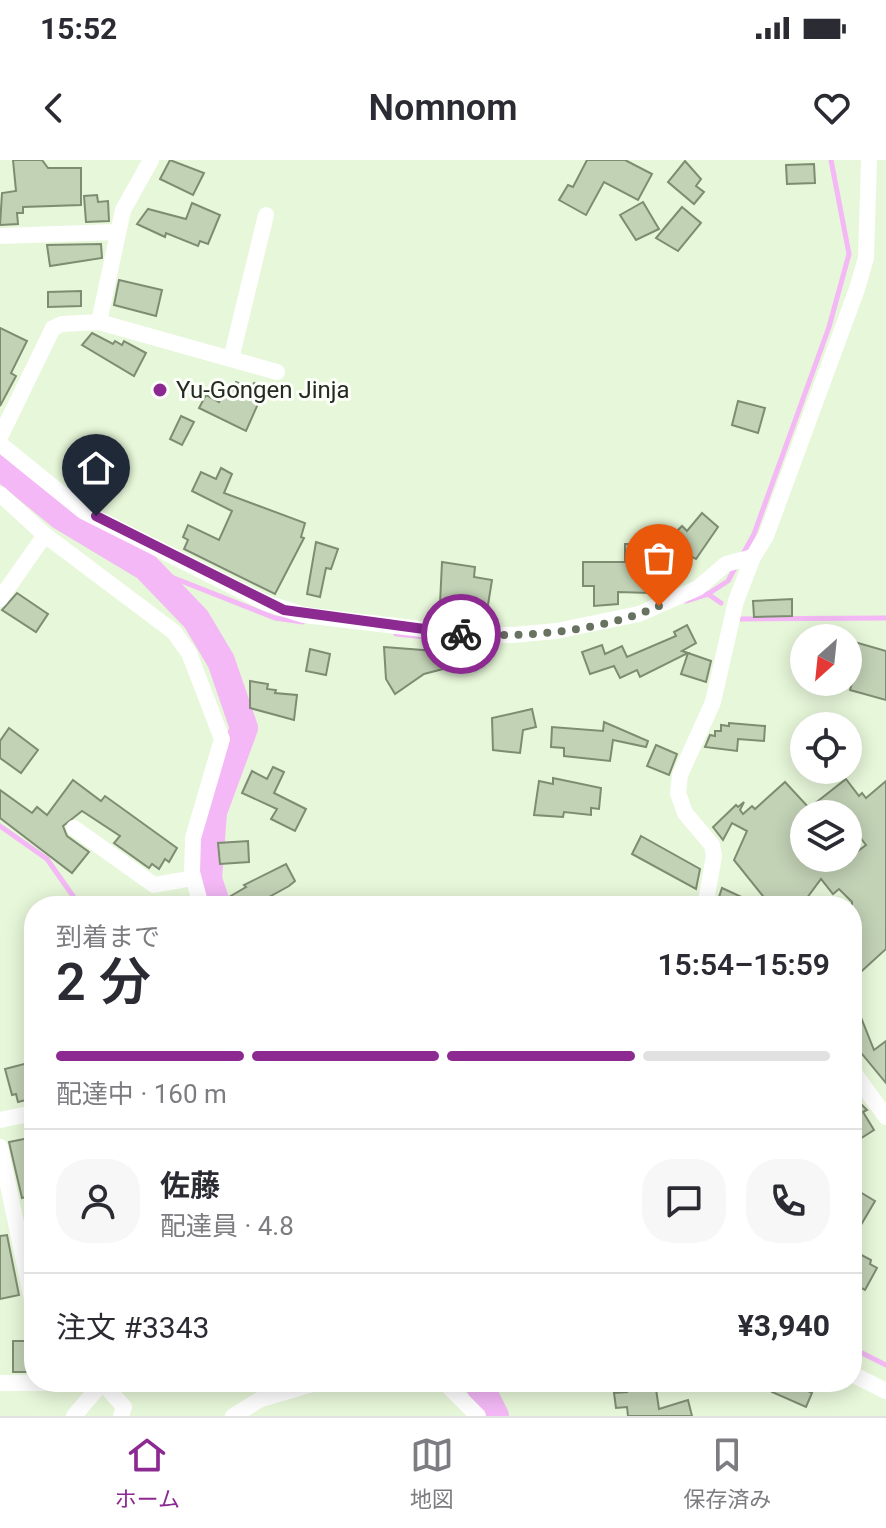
<!DOCTYPE html>
<html lang="ja">
<meta charset="utf-8">
<style>
:root{--surface:#fff;--page:#f7f7f7;--text:#2b2b33;--muted:#7c7c81;--line:#e1e1e2;--accent:#8c2a92}
body{margin:0;font-family:Roboto,"Noto Sans JP",sans-serif;background:var(--page);color:var(--text);height:100vh;display:flex;flex-direction:column;font-size:30px;white-space:nowrap}
*{box-sizing:border-box;margin:0}
p{font-size:26px;color:var(--muted)}
.icon{flex:none;width:44px;height:44px;fill:none;stroke:currentColor;stroke-width:2;stroke-linecap:round;stroke-linejoin:round}
.map{position:relative;flex:1;overflow:hidden}
.sheet{position:absolute;left:24px;top:736px;width:838px;height:496px;display:flex;flex-direction:column;background:var(--surface);border-radius:32px;box-shadow:0 4px 20px #0003}
.sheet>*{flex:none}
.needle{width:52px;rotate:207deg}
.controls{position:absolute;left:790px;top:464px;display:grid;gap:16px}
.controls a{display:grid;place-items:center;width:72px;height:72px;border-radius:50%;background:var(--surface);box-shadow:0 4px 20px #0003;font-size:40px}
.pin{position:absolute;display:grid;place-items:center;width:68px;height:68px;color:#fff;margin:-82px -34px;border-radius:50% 50% 50% 0;rotate:-45deg;box-shadow:0 0 8px #0007}
.pin .icon{rotate:45deg}
.courier{position:absolute;display:grid;place-items:center;width:80px;height:80px;margin:-40px;border:6px solid #8c2a92;border-radius:50%;background:#fff;color:#222;box-shadow:0 2px 10px #0007}
.headline em{font-style:normal;font-weight:600}
.headline div{display:flex;flex-direction:column-reverse}
.headline{display:flex;align-items:center;justify-content:space-between;height:136px;padding:0 32px}
h1{font-size:52px;font-weight:600;line-height:60px}
.bar{display:grid;grid-template-columns:repeat(4,1fr);gap:12px 8px;align-content:center;height:96px;padding:0 32px}
.bar i{height:10px;border-radius:6px;background:var(--line)}
.bar .active{background:var(--accent)}
.bar p{grid-column:span 4}
.line{display:flex;align-items:center;gap:20px;padding:0 32px;border-top:2px solid var(--line)}
.line div{flex:1}
.round{display:grid;place-items:center;flex:none;width:84px;height:84px;border-radius:32px;background:var(--page)}
.status{display:flex;justify-content:space-between;align-items:center;height:56px;padding:0 40px;background:var(--surface);direction:ltr}
.status svg{height:22px;fill:currentColor}
header{display:flex;justify-content:space-between;align-items:center;height:104px;padding:0 32px;background:var(--surface);font-size:36px;font-weight:600}
.dock{display:flex;justify-content:space-around;align-items:center;height:112px;border-top:2px solid var(--line);background:var(--surface);font-size:22px;color:var(--muted)}
.dock a{display:grid;justify-items:center;gap:4px}
.dock .active{color:var(--accent)}
.map>svg:first-child{display:block}
.lines{fill:none;stroke-linecap:round;stroke-linejoin:round}
.stream{stroke:#f3b8f5;stroke-width:5}
.river{stroke:#f3b8f5;stroke-width:28}
.building{fill:#c2d2b5;stroke:#7e8d72;stroke-width:2;fill-rule:evenodd}
.minor{stroke:#fff;stroke-width:16}
.done{stroke:#687260;stroke-width:8;stroke-dasharray:0 14.4}
.route{stroke:#8c2a92;stroke-width:10}
.poi-dot{fill:#8c2a92;stroke:#fcfff9;stroke-width:3}
.labels{text-anchor:middle;dominant-baseline:central;stroke-width:6;stroke-linejoin:round;paint-order:stroke}
.poi-label{font-size:24px;fill:#242a1f;stroke:#fcfff9;text-anchor:start}
</style>
<div class="status"><b>15:52</b><svg viewBox="0 0 49 12"><path d="M0 12V9h3v3zM5 12V6h3v6zM10 12V3h3v9zM15 12V0h3v12zM26 1h20v11H26zM47 4h2v5h-2z"/></svg></div>
<header><svg class="icon" aria-label="back" viewBox="0 0 24 24"><path d="M15 5l-7 7 7 7"/></svg>Nomnom<svg class="icon" aria-label="heart" viewBox="0 0 24 24"><path d="M12 20l-8-8c-3-5 5-10 8-4 3-6 11-1 8 4z"/></svg></header>
<div class="map">
<svg width="886" height="1256" viewBox="0 0 886 1256">
<rect width="100%" height="100%" fill="#e7f7d9"/>
<g class="lines">
<!-- stream -->
<g class="stream">
<polyline points="743,394 754,374 829,167 849,94 831,0"/>
<polyline points="146,407 275,458 303,462"/>
<polyline points="708,434 728,421 736,406"/>
<polyline points="686,441 708,434 721,443"/>
<polyline points="741,459 886,458"/>
<polyline points="396,474 466,481"/>
<polyline points="0,666 47,699 80,746"/>
<polyline points="852,1188 886,1205"/>
</g>
<!-- river -->
<g class="river">
<polyline points="0,306 61,356 146,407 196,459 221,501 244,568 213,652 208,719 217,746"/>
<polyline points="478,1222 495,1256"/>
</g>
</g>
<!-- building -->
<g class="building">
<polygon points="13,0 42,0 48,8 81,8 81,45 23,47 23,53 17,53 18,64 0,65 2,33 16,31"/>
<polygon points="170,0 204,13 193,35 160,19"/>
<polygon points="587,0 625,0 652,14 638,40 604,22 586,55 559,40 568,25 573,27"/>
<polygon points="685,1 701,19 696,26 704,32 694,44 668,22"/>
<polygon points="814,4 815,23 787,24 786,5"/>
<polygon points="97,35 98,42 108,41 109,61 86,62 84,36"/>
<polygon points="643,42 659,69 636,80 620,55"/>
<polygon points="192,43 220,55 208,84 200,81 198,86 166,73 165,77 137,64 148,49 186,59"/>
<polygon points="682,47 701,63 678,91 656,78"/>
<polygon points="101,84 102,98 50,106 47,85"/>
<polygon points="119,120 162,130 156,156 114,145"/>
<polygon points="81,131 81,146 48,147 48,132"/>
<polygon points="0,168 27,181 11,213 16,216 0,246"/>
<polygon points="92,173 113,184 115,181 122,185 124,181 146,193 134,216 82,185"/>
<polygon points="236,222 251,229 254,223 265,228 246,271 199,248 206,235 219,242 226,227 233,230"/>
<polygon points="738,241 765,248 758,273 732,265"/>
<polygon points="181,256 194,262 182,285 170,279"/>
<polygon points="95,279 120,289 96,345 68,325 74,311 80,314"/>
<polygon points="221,308 232,314 224,333 305,363 301,377 304,378 275,434 184,389 188,380 183,377 188,365 219,380 232,351 192,331 201,312 216,319"/>
<polygon points="702,353 718,367 696,399 684,392 672,376 682,366 687,371"/>
<polygon points="316,382 338,389 331,409 326,408 320,437 307,434"/>
<polygon points="625,384 644,384 643,405 652,396 652,408 666,408 665,422 651,433 618,432 618,444 594,446 594,426 583,426 583,402 625,402"/>
<polygon points="442,402 475,407 474,417 492,420 487,451 440,444"/>
<polygon points="17,433 48,454 36,472 2,450"/>
<polygon points="792,439 792,456 754,457 753,441"/>
<polygon points="687,465 696,483 682,491 688,493 640,517 637,510 620,518 614,506 590,514 582,492 602,485 605,494 622,486 627,497 676,476 674,472"/>
<polygon points="851,481 886,491 886,540 850,530 853,520 848,519 848,492"/>
<polygon points="384,487 448,492 447,508 424,514 395,534 386,519"/>
<polygon points="310,489 330,494 326,515 306,511"/>
<polygon points="688,493 711,501 706,522 681,514"/>
<polygon points="250,521 268,524 267,529 276,530 275,533 297,535 294,560 250,548"/>
<polygon points="532,549 536,567 523,570 520,593 493,590 492,558"/>
<polygon points="604,562 648,581 646,587 613,580 610,601 564,596 564,588 551,587 552,567 603,571"/>
<polygon points="729,563 765,566 764,581 738,579 737,591 705,587 710,575 715,576 715,571 721,571 721,565 729,566"/>
<polygon points="9,568 38,590 21,613 0,598 0,581"/>
<polygon points="656,585 677,594 669,615 647,606"/>
<polygon points="273,607 284,612 274,633 306,649 295,671 271,659 277,649 242,633 252,611 267,619"/>
<polygon points="553,618 601,628 599,649 591,648 591,655 564,652 563,657 534,655 539,621 553,624"/>
<path d="M846,619L859,636L862,633L866,638L886,621V789L852,820V742L839,729L833,734L821,719L801,746H771L734,700L747,671L732,663L723,680L713,667L736,645L738,647L744,642L740,650L743,654L752,646L755,649L785,622L809,648ZM804,654H848V662L866,685L842,703L838,698H804Z"/>
<polygon points="73,620 101,641 105,636 177,688 169,702 165,699 159,709 152,704 149,708 114,683 120,676 82,651 63,666 67,676 89,692 72,713 0,658 0,630 32,653 37,647 47,655"/>
<polygon points="641,676 700,709 696,729 632,694"/>
<polygon points="248,681 249,702 220,704 218,683"/>
<polygon points="286,704 295,721 289,726 253,746 234,746 229,737 246,727 244,725"/>
<polygon points="722,728 761,746 731,746 718,740"/>
<polygon points="852,835 874,890 886,881 886,923 852,882"/>
<polygon points="24,904 28,906 34,922 34,938 18,942 16,934 12,935 5,909"/>
<polygon points="852,935 867,950 863,952 874,970 852,984"/>
<polygon points="34,977 34,1035 22,1038 9,982"/>
<polygon points="860,1032 875,1041 861,1065 852,1060 852,1047"/>
<polygon points="7,1075 19,1135 0,1139 0,1076"/>
<polygon points="852,1090 871,1100 870,1104 877,1108 865,1130 852,1123"/>
<polygon points="13,1181 32,1181 34,1212 13,1212"/>
<polygon points="626,1222 652,1222 652,1229 656,1229 659,1249 688,1240 692,1256 628,1256 627,1247 616,1248 614,1233 627,1232"/>
<polygon points="776,1222 809,1222 806,1230 812,1233 806,1247 772,1232"/>
</g>
<g class="lines">
<!-- minor -->
<g class="minor">
<polyline points="0,76 117,72"/>
<polyline points="99,162 277,212"/>
<polyline points="231,199 266,55"/>
<polyline points="0,277 53,168 62,164 99,162 123,50 151,0"/>
<polyline points="0,284 83,351 266,443 304,455 464,474 513,475 556,471 639,454 698,428 726,404 753,397"/>
<polyline points="0,334 45,375 174,472 189,493 222,579 193,678 192,712 201,746"/>
<polyline points="0,439 45,375"/>
<polyline points="74,668 154,725 193,718"/>
<polyline points="709,746 706,741 714,696 712,685 685,653 678,633 680,615 713,542 736,441 753,397 766,376 857,129 866,98 869,0"/>
<polyline points="852,910 886,957"/>
<polyline points="0,960 34,953"/>
<polyline points="0,987 34,1149"/>
<polyline points="852,1214 886,1231"/>
<polyline points="102,1222 124,1247 121,1256"/>
<polyline points="444,1222 478,1256"/>
<polyline points="0,1223 102,1223"/>
<polyline points="74,1256 102,1223"/>
<polyline points="233,1256 261,1239 319,1222"/>
</g>
</g>
<g class="lines">
<!-- done -->
<path class="done" d="M461,474C524,478 600,472 659,446"/>
<!-- route -->
<polyline class="route" points="96,356 284,450 461,474"/>
</g>
<!-- markers -->
<circle class="poi-dot" cx="160" cy="230" r="8"/>
<g class="labels">
<!-- poi labels -->
<g class="poi-label">
<text x="176" y="230">Yu-Gongen Jinja</text>
</g>
</g>
</svg>
<div class="controls">
<a><svg class="needle" viewBox="-14 -14 28 28"><path d="M0-13l5 13h-10z" fill="#e53935"/><path d="M0 13l5-13h-10z" fill="#7c7c81"/></svg></a>
<a><svg class="icon" aria-label="locate" viewBox="0 0 24 24"><circle cx="12" cy="12" r="6"/><path d="M12 2v4M12 18v4M2 12h4M18 12h4"/></svg></a>
<a><svg class="icon" aria-label="layers" viewBox="0 0 24 24"><path d="M12 4l9 5-9 5-9-5zM3 14l9 5 9-5"/></svg></a>
</div>
<div class="pin" style="left:659px;top:446px;background:#ea580c"><svg class="icon" aria-label="bag" viewBox="0 0 24 24"><path d="M5 8h14l-1 12H6zM9 8a3 3 0 0 1 6 0"/></svg></div>
<div class="pin" style="left:96px;top:356px;background:#1f2937"><svg class="icon" aria-label="home" viewBox="0 0 24 24"><path d="M3 11l9-7 9 7M6 9v11h12V9"/></svg></div>
<div class="courier" style="left:461px;top:474px"><svg class="icon" aria-label="bike" viewBox="0 0 24 24"><circle cx="6" cy="16" r="4"/><circle cx="18" cy="16" r="4"/><path d="M6 16l4-8h5l3 8M10 8l3 8H6M13 5h3"/></svg></div>
<section class="sheet">
<div class="headline"><div><h1>2 分</h1><p>到着まで</p></div><em>15:54–15:59</em></div>
<div class="bar"><i class="active"></i><i class="active"></i><i class="active"></i><i></i><p>配達中 · 160 m</p></div>
<div class="line" style="height:144px"><a class="round"><svg class="icon" aria-label="person" viewBox="0 0 24 24"><circle cx="12" cy="8" r="4"/><path d="M4 21q1-7 8-7t8 7"/></svg></a><div><b>佐藤</b><p>配達員 · 4.8</p></div><a class="round"><svg class="icon" aria-label="chat" viewBox="0 0 24 24"><path d="M4 5h16v11H9l-5 4z"/></svg></a><a class="round"><svg class="icon" aria-label="phone" viewBox="0 0 24 24"><path d="M5 4h4l2 5-3 2q2 4 5 5l2-3 5 2v4C11 20 4 13 5 4z"/></svg></a></div>
<div class="line" style="height:104px"><div>注文 #3343</div><b>¥3,940</b></div>
</section>
</div>
<nav class="dock">
<a class="active"><svg class="icon" aria-label="home" viewBox="0 0 24 24"><path d="M3 11l9-7 9 7M6 9v11h12V9"/></svg>ホーム</a>
<a><svg class="icon" aria-label="map" viewBox="0 0 24 24"><path d="M3 6l6-2 6 2 6-2v14l-6 2-6-2-6 2zM9 4v14M15 6v14"/></svg>地図</a>
<a><svg class="icon" aria-label="saved" viewBox="0 0 24 24"><path d="M7 4h10v16l-5-4-5 4z"/></svg>保存済み</a>
</nav>
